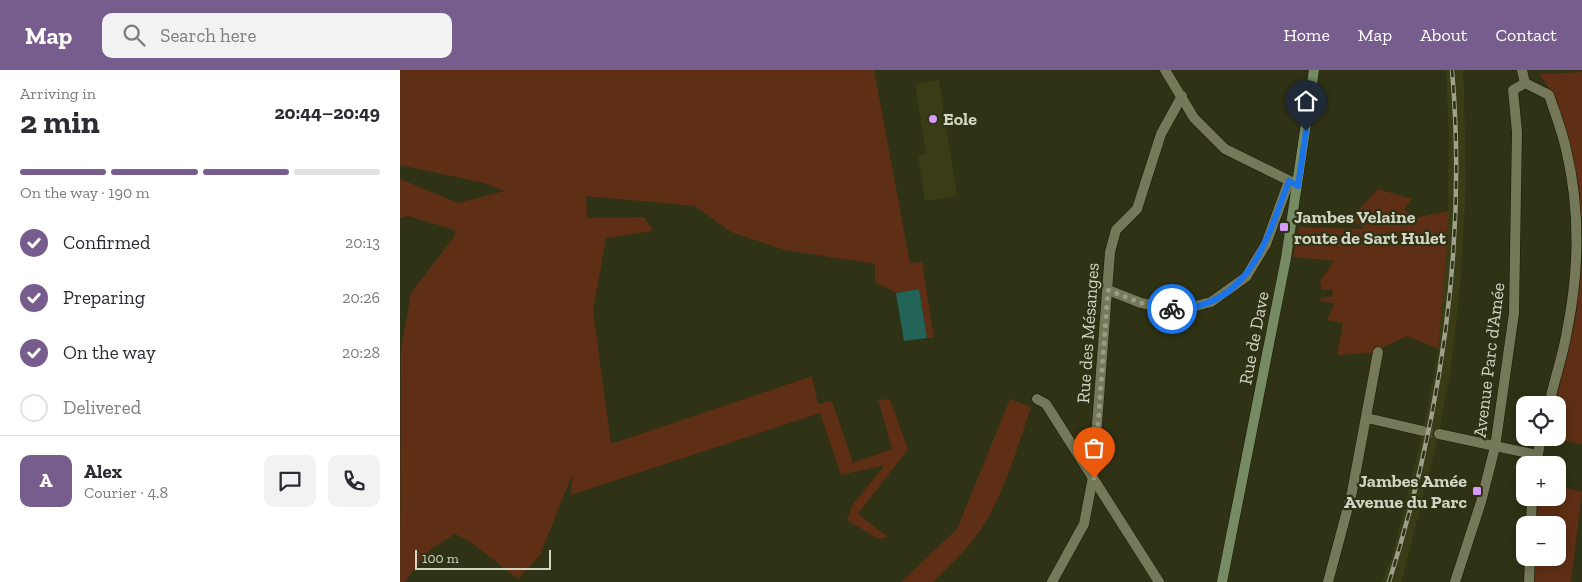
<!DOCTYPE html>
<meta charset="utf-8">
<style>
:root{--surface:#fff;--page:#f2f2f3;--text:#2b2b33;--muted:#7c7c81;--line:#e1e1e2;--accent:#775d8d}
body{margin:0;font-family:"Zilla Slab",serif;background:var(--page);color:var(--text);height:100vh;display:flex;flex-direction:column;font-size:19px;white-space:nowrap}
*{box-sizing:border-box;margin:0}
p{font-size:16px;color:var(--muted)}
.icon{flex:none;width:28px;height:28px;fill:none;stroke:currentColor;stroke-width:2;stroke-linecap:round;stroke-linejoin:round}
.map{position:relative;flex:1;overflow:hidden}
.drawer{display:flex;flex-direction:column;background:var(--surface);width:400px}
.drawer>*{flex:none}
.controls{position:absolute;left:1116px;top:326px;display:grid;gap:10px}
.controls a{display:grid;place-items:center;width:50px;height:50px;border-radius:10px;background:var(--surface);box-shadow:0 2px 12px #0003;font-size:25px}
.scale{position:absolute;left:15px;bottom:12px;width:136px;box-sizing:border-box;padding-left:5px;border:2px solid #d2d5c4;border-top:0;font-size:14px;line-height:18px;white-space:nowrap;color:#d2d5c4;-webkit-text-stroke:4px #2f3214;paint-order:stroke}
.pin{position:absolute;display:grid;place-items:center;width:42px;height:42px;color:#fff;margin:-51px -21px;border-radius:50% 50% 50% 0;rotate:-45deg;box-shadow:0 0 5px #0007}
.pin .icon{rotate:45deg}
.courier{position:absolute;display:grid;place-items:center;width:50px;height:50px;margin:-25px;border:4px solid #1a73e8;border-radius:50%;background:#fff;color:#222;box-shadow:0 1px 6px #0007}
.summary em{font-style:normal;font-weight:700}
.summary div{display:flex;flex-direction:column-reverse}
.summary{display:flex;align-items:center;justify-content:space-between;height:85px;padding:0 20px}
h1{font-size:32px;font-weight:700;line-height:38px}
.bar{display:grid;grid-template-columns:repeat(4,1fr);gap:8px 5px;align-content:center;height:60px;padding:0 20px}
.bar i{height:6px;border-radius:4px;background:var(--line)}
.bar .active{background:var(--accent)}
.bar p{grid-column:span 4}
.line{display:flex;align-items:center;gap:12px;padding:0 20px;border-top:1px solid var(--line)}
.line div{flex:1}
.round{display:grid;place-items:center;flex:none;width:52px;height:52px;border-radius:10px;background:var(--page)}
ol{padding:0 20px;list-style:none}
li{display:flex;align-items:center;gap:15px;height:55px}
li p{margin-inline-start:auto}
li .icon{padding:5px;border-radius:50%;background:var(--accent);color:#fff;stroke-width:4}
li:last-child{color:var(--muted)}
li i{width:28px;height:28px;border:2px solid var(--line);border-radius:50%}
header{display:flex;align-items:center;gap:30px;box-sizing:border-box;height:70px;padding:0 25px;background:var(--accent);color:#fff}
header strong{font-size:24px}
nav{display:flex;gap:28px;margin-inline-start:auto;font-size:18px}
.search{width:350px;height:45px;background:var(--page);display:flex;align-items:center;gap:12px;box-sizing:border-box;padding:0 18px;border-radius:10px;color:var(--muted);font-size:19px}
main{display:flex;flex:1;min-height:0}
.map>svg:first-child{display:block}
.built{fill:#393c17}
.green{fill:#5e2f14}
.water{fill:#226558}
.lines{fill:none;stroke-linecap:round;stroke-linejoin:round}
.minor-tunnel{stroke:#474a2e;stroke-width:10;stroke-dasharray:10 5;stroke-linecap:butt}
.minor-casing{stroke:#181900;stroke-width:11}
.secondary-casing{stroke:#181900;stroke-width:11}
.minor{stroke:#757959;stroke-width:10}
.secondary{stroke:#768b64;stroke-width:10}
.rail-casing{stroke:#9da08b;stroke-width:4.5}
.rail{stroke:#2f3214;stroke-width:2.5;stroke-dasharray:8;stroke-linecap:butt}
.done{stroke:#999c86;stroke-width:5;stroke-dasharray:0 9}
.route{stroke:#1a73e8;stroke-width:6}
.poi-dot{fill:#d59bfa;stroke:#2f3214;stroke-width:2}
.labels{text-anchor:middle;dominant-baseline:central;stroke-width:4.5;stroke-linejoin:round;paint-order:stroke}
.poi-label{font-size:18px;font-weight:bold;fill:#d2d5c4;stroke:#2f3214;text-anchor:start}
.street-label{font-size:18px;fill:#d2d5c4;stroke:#2f3214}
</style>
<header>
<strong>Map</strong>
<div class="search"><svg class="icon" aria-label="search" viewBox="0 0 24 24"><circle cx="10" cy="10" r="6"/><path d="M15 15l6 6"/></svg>Search here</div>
<nav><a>Home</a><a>Map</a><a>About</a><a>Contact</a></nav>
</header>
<main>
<section class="drawer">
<div class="summary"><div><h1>2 min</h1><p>Arriving in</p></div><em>20:44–20:49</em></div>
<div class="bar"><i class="active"></i><i class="active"></i><i class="active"></i><i></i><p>On the way · 190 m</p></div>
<ol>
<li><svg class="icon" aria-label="check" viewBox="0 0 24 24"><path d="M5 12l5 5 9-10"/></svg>Confirmed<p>20:13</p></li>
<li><svg class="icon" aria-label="check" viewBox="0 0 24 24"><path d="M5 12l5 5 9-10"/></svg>Preparing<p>20:26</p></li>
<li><svg class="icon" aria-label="check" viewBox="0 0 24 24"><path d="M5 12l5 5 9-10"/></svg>On the way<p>20:28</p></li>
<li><i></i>Delivered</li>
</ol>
<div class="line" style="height:90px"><b class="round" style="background:var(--accent);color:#fff">A</b><div><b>Alex</b><p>Courier · 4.8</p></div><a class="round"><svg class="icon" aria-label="chat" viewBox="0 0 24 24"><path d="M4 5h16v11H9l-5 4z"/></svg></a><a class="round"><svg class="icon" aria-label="phone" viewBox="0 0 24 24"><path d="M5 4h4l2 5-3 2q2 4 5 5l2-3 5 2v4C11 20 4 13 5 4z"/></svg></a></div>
</section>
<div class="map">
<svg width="1182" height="512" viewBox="0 0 1182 512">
<rect width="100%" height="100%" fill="#2f3214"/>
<!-- built -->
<g class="built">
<polygon points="1046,0 1063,0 1064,19 1066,114 1061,208 1051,298 1039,364 1004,502 1001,512 982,512 993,483 1023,361 1037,289 1047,178 1049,67"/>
<polygon points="539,10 557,126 525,131 518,85 526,84 515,14"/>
</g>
<!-- green -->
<g class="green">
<polygon points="0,0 474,0 510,193 522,192 534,268 527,268 519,219 496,223 475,212 475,194 385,180 331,162 295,136 186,126 187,148 244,147 253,161 206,168 193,241 211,374 412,306 418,334 432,331 453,393 492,379 478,329 490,330 508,379 458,444 488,467 478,469 447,450 453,434 485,395 441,405 420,343 171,425 172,405 140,485 118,509 69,471 55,464 31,479 4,512 0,512 1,279 11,223 54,167 55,160 8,146 0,148 0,109 58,133 105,121 84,113 0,95"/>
<polygon points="1182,2 1182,177 1174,111 1152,22 1139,4"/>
<polygon points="978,119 1012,129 1004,139 1015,148 1048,141 1047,178 1038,279 1007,266 970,283 937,285 943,253 927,250 935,233 919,231 922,228 933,226 932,219 922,220 920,211 934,191 893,187 899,157 964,159 951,148"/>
<polygon points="1182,192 1182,374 1147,368 1158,368 1158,335 1155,335 1176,247"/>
<path d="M610,329L631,337C619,374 607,413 588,448C574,472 553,493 533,512H501L557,459Z"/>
<polygon points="1158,416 1182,422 1171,512 1134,512 1135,488 1158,488 1158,455 1137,455 1138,428 1158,428"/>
</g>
<!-- water -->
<polygon class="water" points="519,219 527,268 504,271 496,223"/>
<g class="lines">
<!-- minor-tunnel -->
<polyline class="minor-tunnel" points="1023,361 1039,364"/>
<defs>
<g id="minor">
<polyline points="765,0 794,48 825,79 896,114"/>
<polyline points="1122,0 1125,13"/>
<path d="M1125,13L1149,25C1155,43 1162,61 1166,79C1180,138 1179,202 1167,261C1163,286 1154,310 1149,335"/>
<polyline points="708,220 741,233 780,240 811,232 846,207 866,174 889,111"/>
<polyline points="637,329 646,334 759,512"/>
<polyline points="967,348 1023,361"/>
<polyline points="1039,364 1137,385"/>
<polyline points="1136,395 1141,368"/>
<polyline points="1131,455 1132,428"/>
<polyline points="652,512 684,454 693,407 710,182 716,160 737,139 761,64 782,26"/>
<polyline points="928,512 952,422 978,282"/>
<polyline points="1055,512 1081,432 1095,377 1114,243 1117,62 1113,20 1125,13"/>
<polyline points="1129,512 1130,488"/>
</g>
<polyline id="secondary" points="822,512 886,188 914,0"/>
</defs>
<!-- minor casing -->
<use href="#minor" class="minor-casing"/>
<!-- secondary casing -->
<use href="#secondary" class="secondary-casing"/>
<!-- minor -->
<use href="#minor" class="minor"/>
<!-- secondary -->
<use href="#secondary" class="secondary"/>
<defs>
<path id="rail" d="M989,512C1041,348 1067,172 1052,0"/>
</defs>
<!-- rail casing -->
<use href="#rail" class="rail-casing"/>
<!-- rail -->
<use href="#rail" class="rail"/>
</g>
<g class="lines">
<!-- done -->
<polyline class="done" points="694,408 708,220 741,233 772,239"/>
<!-- route -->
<path class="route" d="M772,239C781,240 789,238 798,236C855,221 870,160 889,111L898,116L906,61"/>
</g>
<!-- markers -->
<g class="poi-dot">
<circle cx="533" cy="49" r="5"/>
<rect x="879" y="152" width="10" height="10" rx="2.5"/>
<rect x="1072" y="416" width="10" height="10" rx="2.5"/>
</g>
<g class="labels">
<!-- poi labels -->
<g class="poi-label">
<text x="543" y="49">Eole</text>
<text x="894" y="147">Jambes Velaine<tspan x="894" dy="21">route de Sart Hulet</tspan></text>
<text x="1067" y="411" text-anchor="end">Jambes Amée<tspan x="1067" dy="21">Avenue du Parc</tspan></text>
</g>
<!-- street labels -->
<g class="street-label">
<text transform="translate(688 263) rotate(-86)">Rue des Mésanges</text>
<text transform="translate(854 268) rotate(-79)">Rue de Dave</text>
<text transform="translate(1089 290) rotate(-83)">Avenue Parc d'Amée</text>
</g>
</g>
</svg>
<div class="controls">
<a><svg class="icon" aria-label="locate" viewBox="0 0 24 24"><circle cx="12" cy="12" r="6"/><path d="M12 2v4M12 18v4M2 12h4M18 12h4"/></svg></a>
<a>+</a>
<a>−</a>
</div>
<div class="scale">100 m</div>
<div class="pin" style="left:694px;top:408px;background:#ea580c"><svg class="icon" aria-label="bag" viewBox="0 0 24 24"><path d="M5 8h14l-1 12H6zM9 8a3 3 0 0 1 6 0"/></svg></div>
<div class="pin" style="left:906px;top:61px;background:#1f2937"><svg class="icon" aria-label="home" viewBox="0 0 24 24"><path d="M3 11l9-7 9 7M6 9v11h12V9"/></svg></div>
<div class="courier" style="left:772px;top:239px"><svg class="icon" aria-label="bike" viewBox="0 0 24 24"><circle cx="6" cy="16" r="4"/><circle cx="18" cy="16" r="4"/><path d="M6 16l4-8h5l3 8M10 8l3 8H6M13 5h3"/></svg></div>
</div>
</main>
